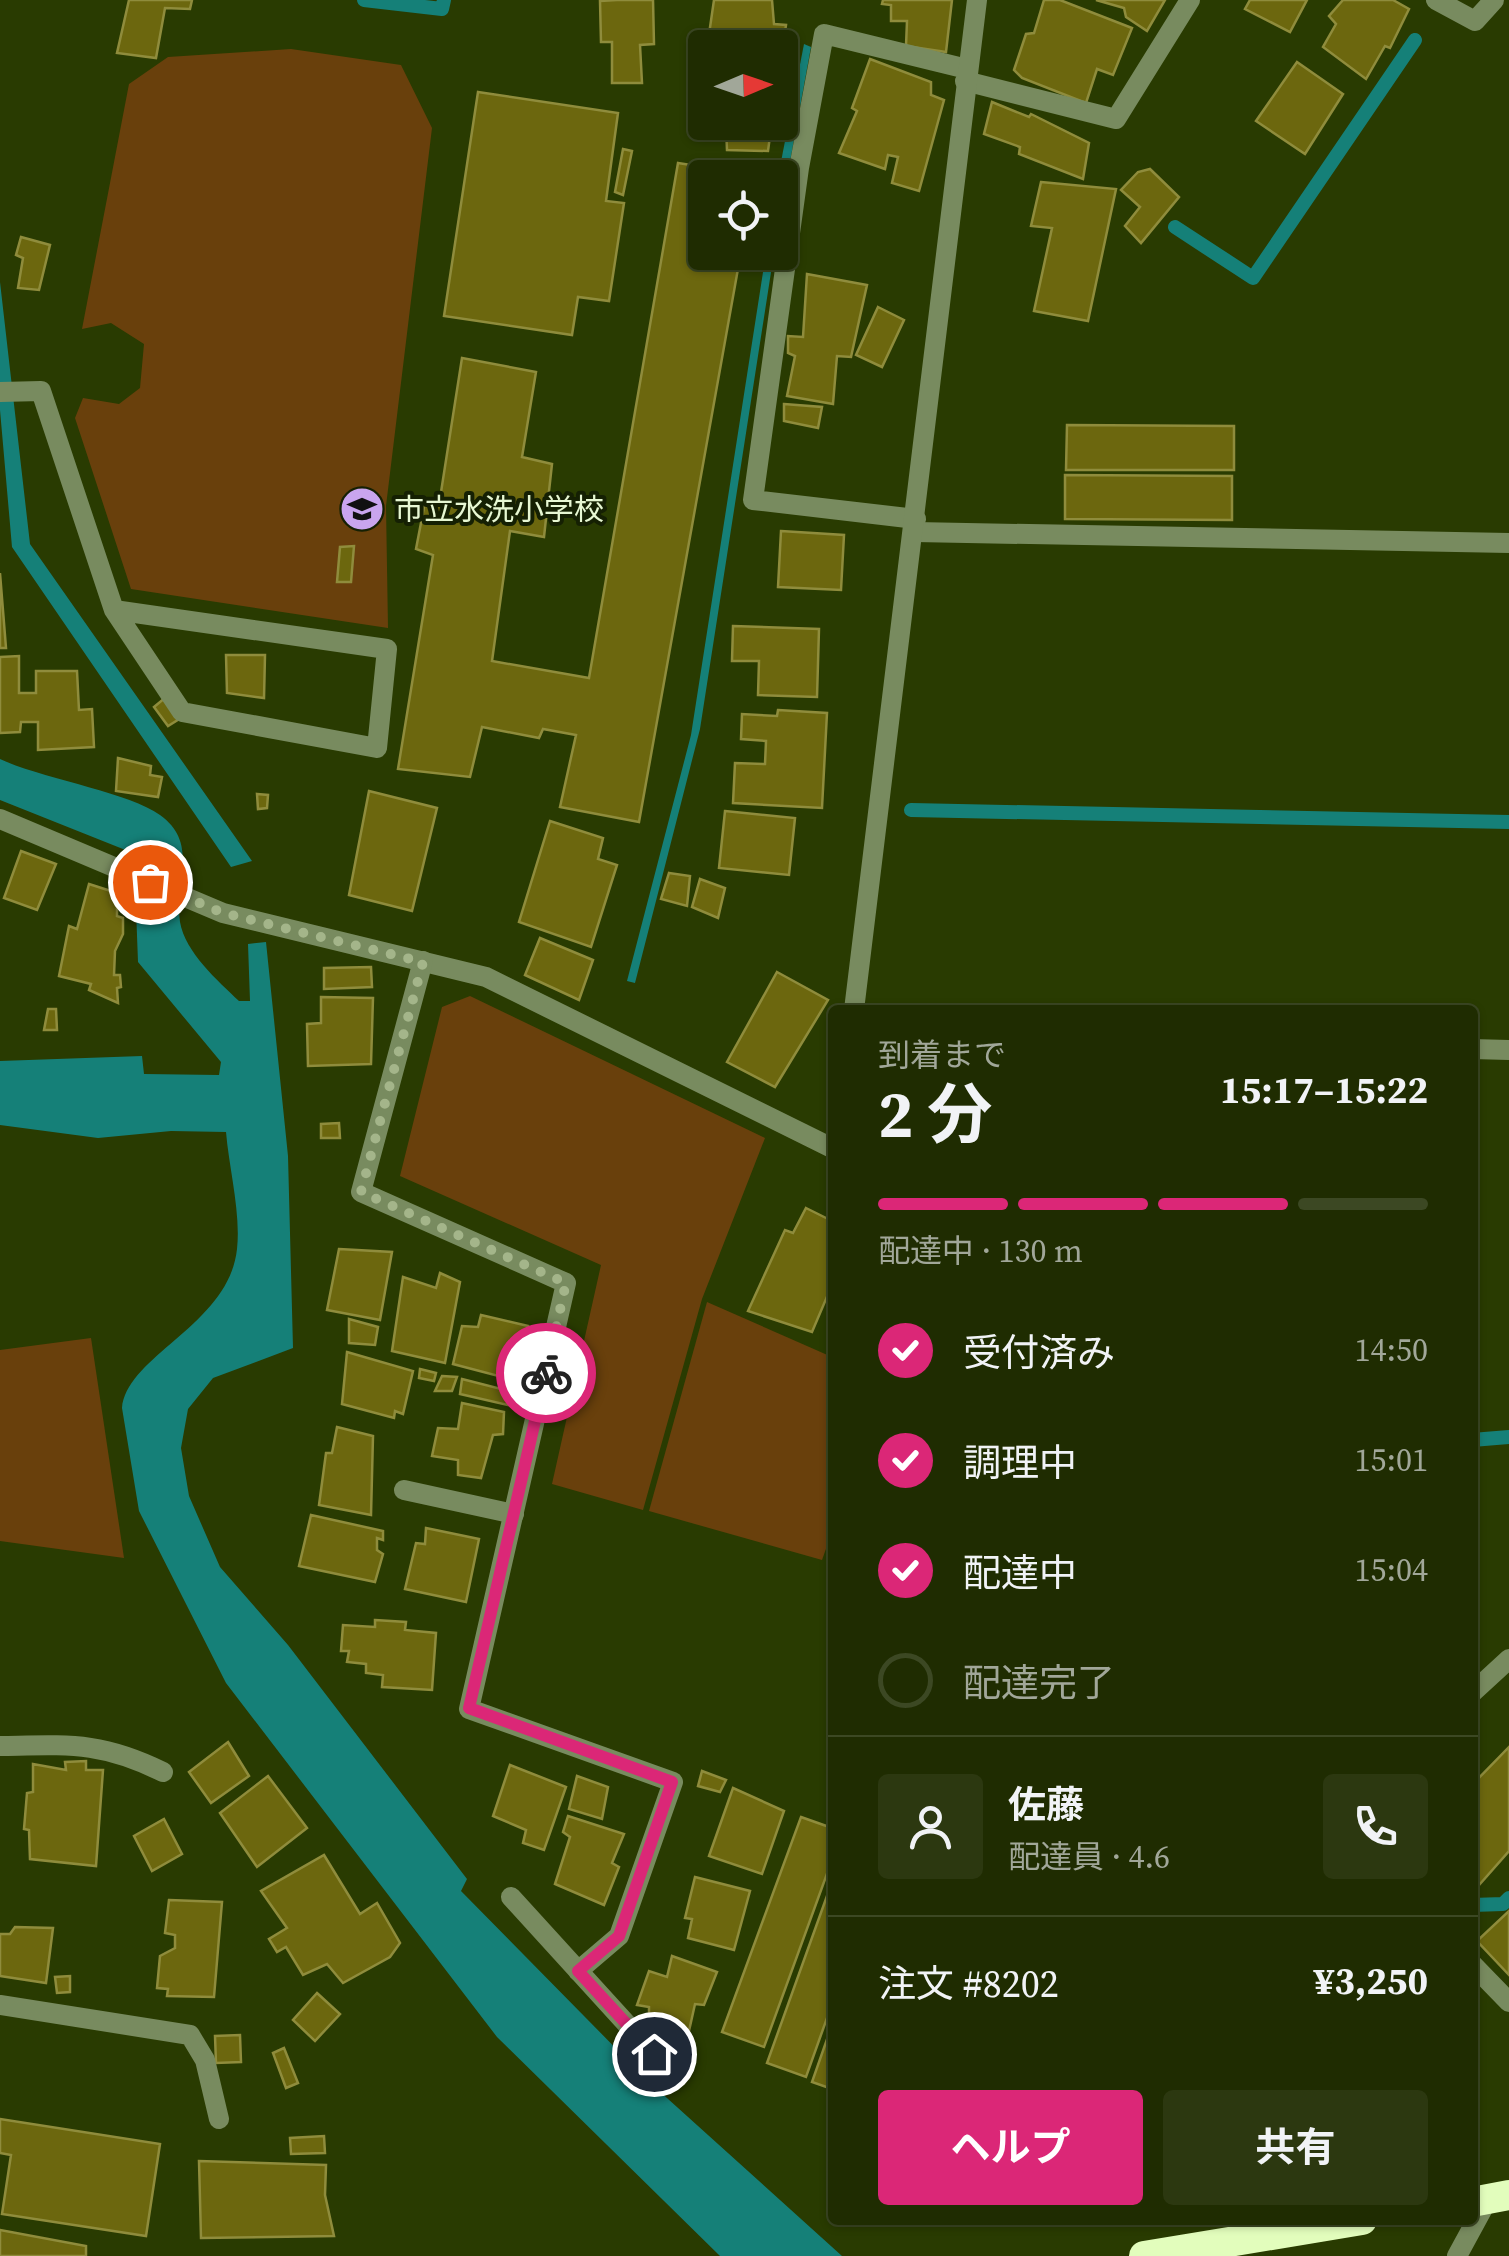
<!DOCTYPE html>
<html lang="ja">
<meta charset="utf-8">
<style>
:root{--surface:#1f2c01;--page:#2c3810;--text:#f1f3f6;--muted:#a1a799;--line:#3c4823;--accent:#db2777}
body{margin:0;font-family:"Source Serif 4","Noto Sans JP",serif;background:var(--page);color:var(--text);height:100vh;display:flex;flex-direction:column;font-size:38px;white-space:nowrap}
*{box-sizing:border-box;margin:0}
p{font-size:32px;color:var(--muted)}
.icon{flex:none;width:55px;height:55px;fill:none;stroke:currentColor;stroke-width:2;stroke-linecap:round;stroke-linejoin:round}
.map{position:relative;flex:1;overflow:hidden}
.details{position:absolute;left:828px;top:1005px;width:650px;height:1220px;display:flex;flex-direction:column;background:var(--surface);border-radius:10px;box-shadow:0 2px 8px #0004,0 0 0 2px var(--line)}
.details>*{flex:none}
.needle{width:65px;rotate:88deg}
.tools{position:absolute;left:688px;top:30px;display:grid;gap:20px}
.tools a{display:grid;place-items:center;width:110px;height:110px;border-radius:10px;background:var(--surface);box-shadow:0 2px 8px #0004,0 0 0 2px var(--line);font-size:50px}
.pin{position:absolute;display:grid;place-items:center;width:85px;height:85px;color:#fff;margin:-42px;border:5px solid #fff;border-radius:50%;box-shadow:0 2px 10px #0007}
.courier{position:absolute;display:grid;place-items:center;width:100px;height:100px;margin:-50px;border:8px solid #db2777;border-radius:50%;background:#fff;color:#222;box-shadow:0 2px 12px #0007}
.headline em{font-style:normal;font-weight:700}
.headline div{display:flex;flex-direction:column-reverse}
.headline{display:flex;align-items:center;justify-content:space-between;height:170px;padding:0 50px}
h1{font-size:65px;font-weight:700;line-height:75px}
.bar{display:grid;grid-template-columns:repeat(4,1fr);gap:15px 10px;align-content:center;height:120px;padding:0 50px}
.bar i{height:12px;border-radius:8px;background:var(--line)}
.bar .active{background:var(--accent)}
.bar p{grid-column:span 4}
.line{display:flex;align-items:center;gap:25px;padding:0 50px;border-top:2px solid var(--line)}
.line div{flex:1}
.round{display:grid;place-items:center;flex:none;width:105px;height:105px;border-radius:10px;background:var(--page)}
ol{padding:0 50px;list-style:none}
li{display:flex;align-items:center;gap:30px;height:110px}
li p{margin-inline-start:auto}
li .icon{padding:10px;border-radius:50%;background:var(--accent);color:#fff;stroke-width:4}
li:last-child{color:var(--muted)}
li i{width:55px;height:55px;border:5px solid var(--line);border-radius:50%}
.action{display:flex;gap:20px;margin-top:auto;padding:20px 50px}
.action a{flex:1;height:115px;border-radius:10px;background:var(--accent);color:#fff;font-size:40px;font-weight:700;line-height:115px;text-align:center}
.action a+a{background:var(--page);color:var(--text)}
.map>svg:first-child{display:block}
.green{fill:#69400c}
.water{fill:#158078}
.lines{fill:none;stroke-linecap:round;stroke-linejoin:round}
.stream{stroke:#158078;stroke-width:14}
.building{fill:#6c670e;stroke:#8f8c3c;stroke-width:2.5}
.lane{stroke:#788b5f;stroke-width:20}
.street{stroke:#788b5f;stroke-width:20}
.highway{stroke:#e2fdbc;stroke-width:30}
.done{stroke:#a4b58a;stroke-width:10;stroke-dasharray:0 18}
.route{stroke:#db2777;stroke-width:12}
.labels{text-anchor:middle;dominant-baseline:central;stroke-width:8;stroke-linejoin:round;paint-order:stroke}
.poi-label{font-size:30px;fill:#e7f7d3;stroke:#152003;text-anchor:start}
</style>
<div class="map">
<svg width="1509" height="2256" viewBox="0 0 1509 2256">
<rect width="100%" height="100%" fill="#293b01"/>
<!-- green -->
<g class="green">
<polygon points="291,49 401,65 432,128 386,506 388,628 131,589 75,418 83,398 119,404 140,388 144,344 111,323 82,329 129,84 168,57"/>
<polygon points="470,996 765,1138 702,1299 643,1510 552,1484 601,1265 400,1176 442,1007"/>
<polygon points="707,1302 832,1357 832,1532 822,1560 649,1511"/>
<polygon points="91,1338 124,1558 0,1541 0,1350"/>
</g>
<!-- water -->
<g class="water">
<polygon points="804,44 811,47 780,216 778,177"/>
<polygon points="766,253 774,253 700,729 635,983 627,981 691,735"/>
<polygon points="0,282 30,544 252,861 231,867 12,547 0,410"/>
<path d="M0,759C43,779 128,792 160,815C200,844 174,882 180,922C185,952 218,981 239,1001H250L248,944L266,942L288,1156L293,1348L213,1378L188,1409L181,1448L189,1496L220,1567L288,1645L467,1879L461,1891L647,2080L842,2256H720L497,2037L226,1683L139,1511L122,1408C127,1355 229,1325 237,1249C241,1213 229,1168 226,1132L171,1131L98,1138L0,1125V1061L142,1056L144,1074L219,1075L221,1062L138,962L136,909L143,857L0,800Z"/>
</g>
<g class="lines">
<!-- stream -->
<g class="stream">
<polyline points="364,0 442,9 444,0"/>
<polyline points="1175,227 1253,278 1415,40"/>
<polyline points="911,810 1509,822"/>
<polyline points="1472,1440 1509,1437"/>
<polyline points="1472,1905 1503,1904 1509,1898"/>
</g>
</g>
<!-- building -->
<g class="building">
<polygon points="129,0 192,0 190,9 165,8 156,58 117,53"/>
<polygon points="617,0 653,0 654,44 640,45 642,83 612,83 612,42 601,42 600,1"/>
<polygon points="714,0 772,0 774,24 786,25 782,55 780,48 707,48"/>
<polygon points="883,0 952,0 946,52 906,46 907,21 891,21 891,5 882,4"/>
<polygon points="1044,0 1060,0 1132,28 1113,75 1097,69 1086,103 1022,78 1014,70 1026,34 1034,33"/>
<polygon points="1096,0 1165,0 1147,31 1126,17 1124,8"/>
<polygon points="1250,0 1307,0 1290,32 1245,9"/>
<polygon points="1343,0 1393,0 1409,9 1390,48 1385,46 1366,79 1323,47 1336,24 1329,16"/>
<polygon points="870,59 931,82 931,95 944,100 919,191 892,183 898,157 888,155 885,169 839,153 857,111 852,108"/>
<polygon points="1297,62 1343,94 1305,154 1256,121"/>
<polygon points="696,63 705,65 705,91 693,89"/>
<polygon points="478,92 618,113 606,201 624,203 609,301 578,297 572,335 444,316"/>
<polygon points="992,102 1029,117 1031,114 1089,143 1083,179 1019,154 1020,147 984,134"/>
<polygon points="726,126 771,129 768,151 727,150"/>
<polygon points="623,149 632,151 623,195 615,192"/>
<polygon points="678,163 755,175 705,178 705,252 741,252 639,822 560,807 576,735 543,729 539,738 482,727 470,777 398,769 433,555 416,549 425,502 439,505 462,358 536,372 522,457 552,464 544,537 510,531 492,661 589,678"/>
<polygon points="1150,169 1179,197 1141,243 1125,226 1140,207 1121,190 1138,172"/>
<polygon points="1041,182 1116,189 1088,321 1034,311 1052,228 1031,226"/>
<polygon points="21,237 50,245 39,290 18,288 23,258 16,255"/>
<polygon points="807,274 867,285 851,357 837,356 833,404 787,396 795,356 788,353 788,336 803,337"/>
<polygon points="878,307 904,320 882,367 856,355"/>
<polygon points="784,404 822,407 818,428 784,421"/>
<polygon points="1067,425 1234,426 1234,470 1066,470"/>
<polygon points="1065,475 1232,476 1232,520 1065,519"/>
<polygon points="781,531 844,535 841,590 778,587"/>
<polygon points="354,546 351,582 337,582 340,547"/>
<polygon points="0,573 6,648 0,648"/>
<polygon points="733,626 819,629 817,697 758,695 759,661 732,661"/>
<polygon points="226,655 265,655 264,698 227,693"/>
<polygon points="19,656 19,693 36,693 36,671 77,671 79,710 92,709 94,747 38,750 38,722 21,722 20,732 0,733 0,657"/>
<polygon points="166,697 181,718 168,726 154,707"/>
<polygon points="778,710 827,713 822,808 733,803 735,763 765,764 766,741 741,739 742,714 777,716"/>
<polygon points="118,758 151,766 150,775 162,777 158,797 116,791"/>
<polygon points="369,791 437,808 412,911 349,895"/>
<polygon points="257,794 268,795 267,808 258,809"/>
<polygon points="725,811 795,818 789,875 719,868"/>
<polygon points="550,821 603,838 598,859 617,865 591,947 519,922"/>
<polygon points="21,851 56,864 37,910 4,898"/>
<polygon points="669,873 690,876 687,906 661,899"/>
<polygon points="700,879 725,888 718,918 692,907"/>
<polygon points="89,884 117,893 117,916 123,918 123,934 115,951 114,975 120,975 121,987 117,988 118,1003 89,990 91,984 59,976 69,926 77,929"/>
<polygon points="540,938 593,960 579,1000 525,975"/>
<polygon points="371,967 372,987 324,989 324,968"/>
<polygon points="777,972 828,1000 775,1087 727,1062"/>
<polygon points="321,997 373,998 371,1064 308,1066 307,1024 321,1023"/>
<polygon points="48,1009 56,1009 57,1030 44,1030"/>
<polygon points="339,1123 340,1138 321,1138 321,1124"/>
<polygon points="806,1208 832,1221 832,1285 812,1332 748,1311 785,1230 793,1233"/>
<polygon points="339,1249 392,1252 380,1320 327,1310"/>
<polygon points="440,1273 460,1282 445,1363 392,1351 403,1277 436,1288"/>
<polygon points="481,1315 528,1326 514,1380 453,1364 462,1326 478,1327"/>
<polygon points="349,1319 378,1327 375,1345 349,1343"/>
<polygon points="347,1352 413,1371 403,1414 395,1411 394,1418 342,1404"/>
<polygon points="420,1369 436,1373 434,1381 419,1378"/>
<polygon points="442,1376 457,1377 452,1391 435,1391"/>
<polygon points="462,1379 513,1392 512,1406 460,1394"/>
<polygon points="462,1403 504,1412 503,1434 493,1435 481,1478 458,1475 458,1460 432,1456 438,1428 458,1429"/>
<polygon points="337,1427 373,1436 371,1515 319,1505 326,1453 332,1453"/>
<polygon points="311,1515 383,1531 383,1540 377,1538 377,1550 383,1554 375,1582 299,1566"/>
<polygon points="426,1528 479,1539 466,1602 405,1589 416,1543 425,1544"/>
<polygon points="375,1620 406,1622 405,1630 436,1633 432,1690 382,1687 383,1675 366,1673 366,1664 347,1662 349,1651 341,1651 343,1625 375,1627"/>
<polygon points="228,1742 249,1776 211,1803 189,1772"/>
<polygon points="1509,1747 1509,1851 1480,1884 1472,1876 1472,1785"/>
<polygon points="86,1761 86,1770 103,1770 96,1866 30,1859 29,1830 24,1829 27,1793 33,1792 33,1764 66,1770 65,1762"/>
<polygon points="510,1765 566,1787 544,1850 523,1843 526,1830 493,1816"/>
<polygon points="702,1771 726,1780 720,1792 698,1786"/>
<polygon points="268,1776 307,1828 257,1867 220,1813"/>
<polygon points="577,1776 608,1787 602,1819 569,1809"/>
<polygon points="733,1788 784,1811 762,1874 709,1856"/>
<polygon points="568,1816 624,1834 612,1863 619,1867 604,1905 555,1884 570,1837 563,1832"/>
<polygon points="801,1817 832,1828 832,1860 764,2047 722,2032"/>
<polygon points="164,1819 182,1854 152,1871 134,1836"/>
<polygon points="324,1855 360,1914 377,1903 400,1943 390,1957 343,1983 327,1964 303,1975 286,1947 277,1952 269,1939 287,1928 261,1891"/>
<polygon points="695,1877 750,1891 734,1950 688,1938 692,1919 685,1918"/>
<polygon points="832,1882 832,2004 806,2077 767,2063"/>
<polygon points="169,1900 222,1902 214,1997 167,1996 168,1989 157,1988 160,1956 175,1948 175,1935 165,1933"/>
<polygon points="1509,1911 1509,1975 1477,1941"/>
<polygon points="15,1927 53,1928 46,1983 0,1976 0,1934 10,1934"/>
<polygon points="672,1956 717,1972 704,2005 695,2004 689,2031 649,2019 649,2007 637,2005 649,1971 667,1977"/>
<polygon points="70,1976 70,1992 57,1993 55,1977"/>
<polygon points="317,1993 340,2014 315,2041 293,2020"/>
<polygon points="832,2025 832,2089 812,2082"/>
<polygon points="240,2035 241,2062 216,2063 215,2036"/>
<polygon points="679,2036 688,2043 678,2050 672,2044"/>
<polygon points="284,2048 298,2083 286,2088 273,2053"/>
<polygon points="0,2119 160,2144 146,2236 2,2214 11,2155 0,2153"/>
<polygon points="324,2136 325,2153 291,2154 290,2138"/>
<polygon points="199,2161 326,2165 325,2195 334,2236 201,2238"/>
<polygon points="0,2230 86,2246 86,2256 0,2256"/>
</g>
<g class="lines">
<!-- lane -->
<g class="lane">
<polyline points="1436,0 1475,21 1494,0"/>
<polyline points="965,81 1116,119 1190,0"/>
<polyline points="0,392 41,391 114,610 182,712 377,748 387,649 114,610"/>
<polyline points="0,2005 190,2035 205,2060 219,2119"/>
</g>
<!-- street -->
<g class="street">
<polyline points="916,519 753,500 799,168 824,34 967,69"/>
<polyline points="915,532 1509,543"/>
<polyline points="0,819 223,913 486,977 832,1148"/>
<polyline points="423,961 361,1192 566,1283 469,1709 673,1782 619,1936 578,1971"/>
<polyline points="854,1010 977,0"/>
<polyline points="1472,1049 1509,1050"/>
<polyline points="404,1490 514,1514"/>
<polyline points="1472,1693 1509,1659"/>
<path d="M0,1746C68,1745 100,1741 163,1772"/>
<polyline points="511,1897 654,2054"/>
<polyline points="1472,1964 1509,2002"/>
<polyline points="1457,2256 1488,2199"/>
</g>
<!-- highway -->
<g class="highway">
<polyline points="1472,2202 1509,2195"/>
<polyline points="1144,2256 1362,2220"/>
</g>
</g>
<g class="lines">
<!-- done -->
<polyline class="done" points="150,882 223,913 423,962 361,1192 566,1283 546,1373"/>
<!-- route -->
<polyline class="route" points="546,1373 469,1708 672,1782 619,1936 578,1971 654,2054"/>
</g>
<!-- icons -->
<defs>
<symbol id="school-disc" viewBox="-11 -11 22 22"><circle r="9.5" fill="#c9a5ee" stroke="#152003"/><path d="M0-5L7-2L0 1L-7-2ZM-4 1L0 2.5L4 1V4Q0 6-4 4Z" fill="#111"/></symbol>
</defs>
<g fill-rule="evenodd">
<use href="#school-disc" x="337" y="484" width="50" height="50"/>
</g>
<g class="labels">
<!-- poi labels -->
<g class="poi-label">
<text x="394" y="509">市立水洗小学校</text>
</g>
</g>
</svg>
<div class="tools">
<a><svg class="needle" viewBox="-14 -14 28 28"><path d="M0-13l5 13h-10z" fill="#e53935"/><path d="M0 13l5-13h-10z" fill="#a1a799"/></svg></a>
<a><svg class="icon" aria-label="locate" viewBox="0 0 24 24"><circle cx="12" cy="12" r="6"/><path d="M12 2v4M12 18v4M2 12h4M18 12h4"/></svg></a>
</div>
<div class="pin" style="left:150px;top:882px;background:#ea580c"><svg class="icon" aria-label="bag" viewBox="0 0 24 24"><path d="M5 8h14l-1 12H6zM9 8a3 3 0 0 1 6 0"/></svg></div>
<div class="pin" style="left:654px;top:2054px;background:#1f2937"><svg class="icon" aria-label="home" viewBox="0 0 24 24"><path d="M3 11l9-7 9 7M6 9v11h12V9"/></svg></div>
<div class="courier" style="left:546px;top:1373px"><svg class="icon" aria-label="bike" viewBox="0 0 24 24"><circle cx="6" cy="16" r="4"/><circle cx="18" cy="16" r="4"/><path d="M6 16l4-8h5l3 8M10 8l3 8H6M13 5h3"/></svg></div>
<section class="details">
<div class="headline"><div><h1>2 分</h1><p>到着まで</p></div><em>15:17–15:22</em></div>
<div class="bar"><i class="active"></i><i class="active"></i><i class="active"></i><i></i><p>配達中 · 130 m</p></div>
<ol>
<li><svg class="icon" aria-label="check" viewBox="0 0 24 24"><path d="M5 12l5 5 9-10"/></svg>受付済み<p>14:50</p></li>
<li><svg class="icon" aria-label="check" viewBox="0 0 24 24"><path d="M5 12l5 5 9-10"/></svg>調理中<p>15:01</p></li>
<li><svg class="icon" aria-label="check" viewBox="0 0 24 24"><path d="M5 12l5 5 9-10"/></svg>配達中<p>15:04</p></li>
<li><i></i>配達完了</li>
</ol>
<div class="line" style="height:180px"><a class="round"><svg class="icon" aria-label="person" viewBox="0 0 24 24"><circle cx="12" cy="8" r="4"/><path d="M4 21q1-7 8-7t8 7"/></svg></a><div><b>佐藤</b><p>配達員 · 4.6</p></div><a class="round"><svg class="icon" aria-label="phone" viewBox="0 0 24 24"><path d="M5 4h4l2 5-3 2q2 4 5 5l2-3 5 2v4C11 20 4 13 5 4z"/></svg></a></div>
<div class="line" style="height:130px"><div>注文 #8202</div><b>¥3,250</b></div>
<div class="action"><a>ヘルプ</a><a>共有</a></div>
</section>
</div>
